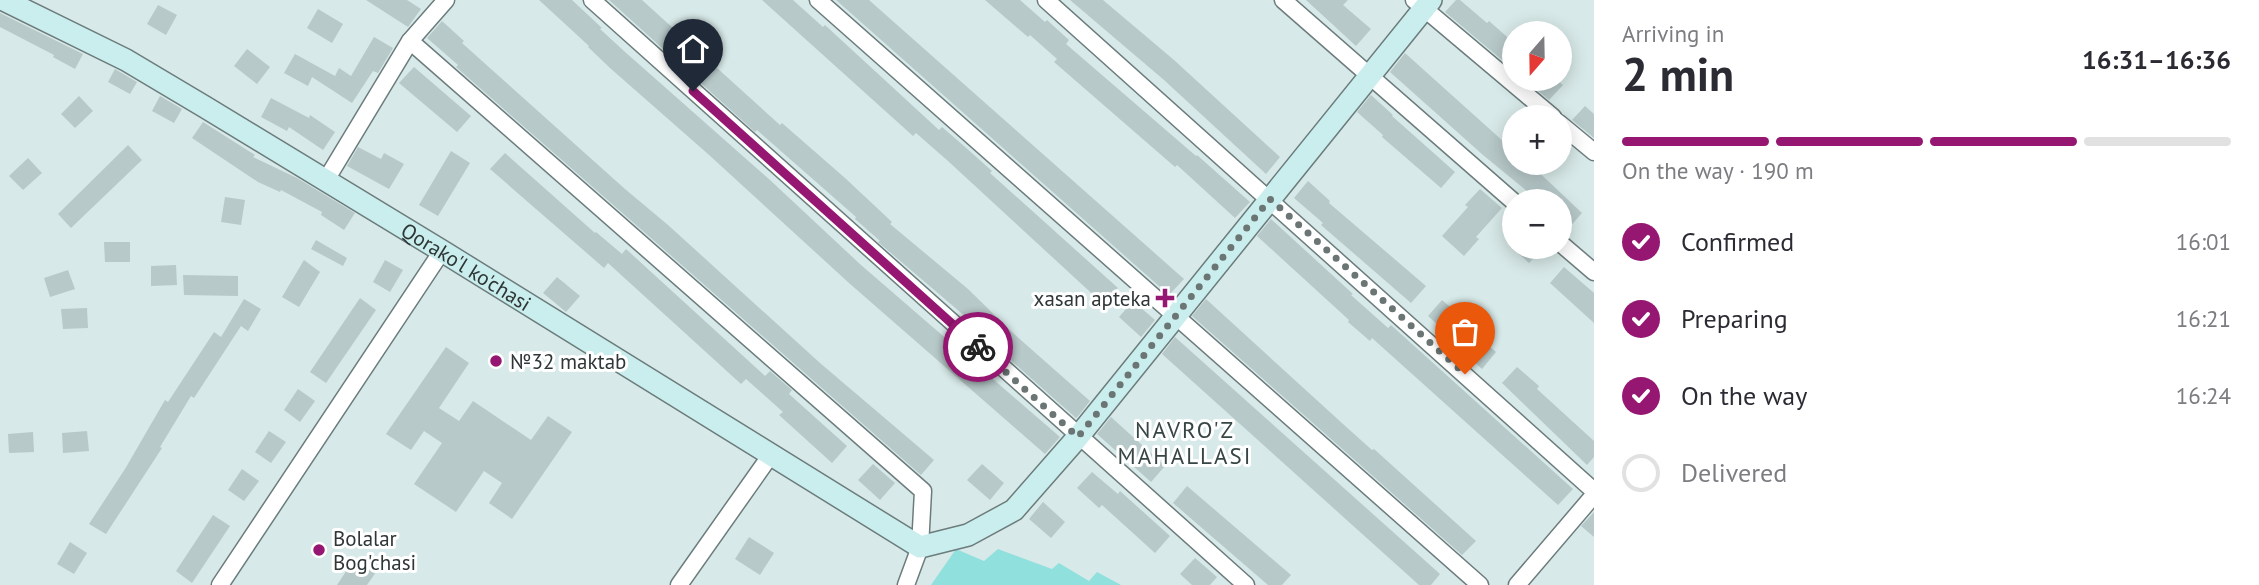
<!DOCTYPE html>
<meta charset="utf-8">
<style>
:root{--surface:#fff;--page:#f2f2f3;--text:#2b2b33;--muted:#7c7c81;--line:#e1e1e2;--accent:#951771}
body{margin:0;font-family:"PT Sans",sans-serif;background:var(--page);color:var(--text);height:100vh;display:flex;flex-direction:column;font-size:26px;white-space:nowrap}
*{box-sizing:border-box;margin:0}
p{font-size:23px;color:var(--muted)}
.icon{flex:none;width:38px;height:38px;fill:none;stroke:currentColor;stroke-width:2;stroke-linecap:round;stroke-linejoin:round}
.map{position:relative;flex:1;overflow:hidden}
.side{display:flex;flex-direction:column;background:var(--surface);width:665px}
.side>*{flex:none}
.needle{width:46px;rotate:200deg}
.buttons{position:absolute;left:1502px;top:21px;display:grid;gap:14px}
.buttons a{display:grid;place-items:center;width:70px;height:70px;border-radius:50%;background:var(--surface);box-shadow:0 4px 18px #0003;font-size:35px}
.pin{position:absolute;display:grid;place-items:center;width:60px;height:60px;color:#fff;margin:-72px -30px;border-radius:50% 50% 50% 0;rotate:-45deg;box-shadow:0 0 7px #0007}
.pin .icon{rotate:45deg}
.courier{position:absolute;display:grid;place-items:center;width:70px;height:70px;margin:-35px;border:5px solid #951771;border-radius:50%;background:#fff;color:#222;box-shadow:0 2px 9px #0007}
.overview em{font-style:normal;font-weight:600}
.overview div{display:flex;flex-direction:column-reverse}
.overview{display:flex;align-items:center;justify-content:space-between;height:119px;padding:0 28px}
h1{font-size:46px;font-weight:600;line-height:52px}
.bar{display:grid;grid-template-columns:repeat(4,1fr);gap:10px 7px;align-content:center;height:84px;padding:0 28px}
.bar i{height:9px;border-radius:5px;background:var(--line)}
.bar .on{background:var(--accent)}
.bar p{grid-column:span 4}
ol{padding:0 28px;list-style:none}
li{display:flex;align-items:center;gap:21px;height:77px}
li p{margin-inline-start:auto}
li .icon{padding:7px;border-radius:50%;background:var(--accent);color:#fff;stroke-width:4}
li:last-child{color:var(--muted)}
li i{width:38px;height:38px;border:4px solid var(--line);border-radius:50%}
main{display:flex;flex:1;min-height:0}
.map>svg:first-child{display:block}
.green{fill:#90e0dd}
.building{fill:#b8c9c9}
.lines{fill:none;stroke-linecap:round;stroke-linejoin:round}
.street-casing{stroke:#6c7c7c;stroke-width:19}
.secondary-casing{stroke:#6c7c7c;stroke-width:24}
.street{stroke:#fff;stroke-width:16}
.secondary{stroke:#caeeee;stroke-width:21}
.done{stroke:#6a7574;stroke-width:7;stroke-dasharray:0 12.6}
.route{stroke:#951771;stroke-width:9}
.poi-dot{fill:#951771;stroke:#fff;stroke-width:2.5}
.labels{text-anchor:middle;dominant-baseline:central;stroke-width:6;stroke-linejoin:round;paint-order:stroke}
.street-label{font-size:21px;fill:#2f3636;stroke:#fff}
.poi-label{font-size:21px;fill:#2f3636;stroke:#fff;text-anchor:start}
.neighbourhood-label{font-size:23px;letter-spacing:2px;fill:#374645;stroke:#fff}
</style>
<main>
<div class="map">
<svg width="1594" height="585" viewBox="0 0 1594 585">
<rect width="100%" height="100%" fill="#d7e9e8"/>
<!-- green -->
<polygon class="green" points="956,549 984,561 998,549 1052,569 1059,563 1089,581 1097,572 1121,585 931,585"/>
<!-- building -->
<g class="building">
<polygon points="366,0 407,0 421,9 408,27"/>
<polygon points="539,0 572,0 602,28 600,29 624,51 770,180 861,265 1060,437 1045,454 849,283 708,154 610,68 588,47 589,46"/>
<polygon points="609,0 642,0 780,125 782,123 845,178 892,222 890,224 968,289 1014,334 1090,401 1079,415 1076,418 1024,372 978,331 980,329 878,242 880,241 855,219 856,217 757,130 755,132"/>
<polygon points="762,0 793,0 823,27 825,25 939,130 942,127 964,146 992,171 990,173 1118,288 1105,302 1101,302 948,161 916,133 913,136"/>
<polygon points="836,0 869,0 1184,279 1169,295"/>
<polygon points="985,0 1020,0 1045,22 1047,20 1069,40 1066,44 1196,156 1197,155 1250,202 1235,218 1177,165 1175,167 1054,62 1057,59 1030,35 1028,37"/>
<polygon points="1070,0 1103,0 1174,60 1280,157 1266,174 1164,80"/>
<polygon points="1306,0 1348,0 1343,5 1371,29 1356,46"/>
<polygon points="1456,0 1460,0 1487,23 1489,21 1514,43 1514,70 1445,12"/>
<polygon points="158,5 177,15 166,35 147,24"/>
<polygon points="318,9 343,24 332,43 307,28"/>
<polygon points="0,13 83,54 75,69 53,57 54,55 0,27"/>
<polygon points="442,21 464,41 462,43 625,189 668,225 820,363 934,460 921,475 456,67 458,65 427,38"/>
<polygon points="374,37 393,48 378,73 373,71 352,103 312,77 308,86 284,73 295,54 335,76 339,68 351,76"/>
<polygon points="247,49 270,67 257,84 234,66"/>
<polygon points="1405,53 1514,151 1514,163 1529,163 1582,213 1568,229 1559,222 1559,201 1539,201 1483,155 1390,72"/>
<polygon points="414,67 471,116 457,132 399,83"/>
<polygon points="115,69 137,82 130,94 108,82"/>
<polygon points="1524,79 1555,79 1563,85 1549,100"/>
<polygon points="1371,95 1393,115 1392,116 1455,172 1441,188 1382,137 1383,135 1357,112"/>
<polygon points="79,96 93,111 75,128 61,114"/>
<polygon points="160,96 182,109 174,123 152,111"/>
<polygon points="271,98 309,118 310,115 335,132 323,150 289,127 287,131 261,117"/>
<polygon points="1585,106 1594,114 1594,138 1572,120"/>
<polygon points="203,122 255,155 253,157 297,178 355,213 344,230 321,215 322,212 281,190 280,192 258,182 192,138"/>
<polygon points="128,145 142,160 71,228 58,214"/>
<polygon points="358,147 381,159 384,153 404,164 389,189 347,166"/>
<polygon points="451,151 470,163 438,216 419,205"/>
<polygon points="505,153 595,233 596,232 622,254 626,249 765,376 770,371 792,390 789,394 847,446 832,463 779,415 783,412 746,379 741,384 608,263 604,268 490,169"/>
<polygon points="28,158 42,173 23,190 9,176"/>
<polygon points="1308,181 1330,201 1329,203 1426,286 1411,303 1321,225 1323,223 1294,198"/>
<polygon points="1480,189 1502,208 1476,237 1479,239 1464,256 1442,236 1468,207 1465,205"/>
<polygon points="225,197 245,200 241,225 221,222"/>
<polygon points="1271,219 1353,294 1351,295 1388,328 1391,325 1573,489 1558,505 1372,338 1370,341 1348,322 1349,320 1257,236"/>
<polygon points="316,240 347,258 343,266 311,249"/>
<polygon points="104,242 130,242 130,262 105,262"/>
<polygon points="1511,247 1544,247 1529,263"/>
<polygon points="304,260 320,272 299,307 282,297"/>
<polygon points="385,260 403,270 390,292 373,282"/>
<polygon points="176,265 177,285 151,286 151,266"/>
<polygon points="1564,267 1594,293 1594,323 1550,283"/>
<polygon points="68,270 75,289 50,297 44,278"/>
<polygon points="183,275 238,276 238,296 184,295"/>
<polygon points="557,277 580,296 566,312 543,293"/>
<polygon points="360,298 376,310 326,383 310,372"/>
<polygon points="244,299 261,309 248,331 241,326 194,398 191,396 160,447 162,448 106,534 89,524 125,469 165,400 168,402 214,332 221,337"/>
<polygon points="1206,299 1343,424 1372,450 1374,449 1476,541 1462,555 1192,316"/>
<polygon points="1442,300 1464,319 1462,322 1496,352 1482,369 1460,349 1462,347 1428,316"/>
<polygon points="1133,301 1155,320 1141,337 1119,317"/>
<polygon points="87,308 88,328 63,329 61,309"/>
<polygon points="1175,337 1440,574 1431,585 1419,585 1162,354"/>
<polygon points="446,347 469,363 439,408 459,421 473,401 531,440 548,416 572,432 512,519 489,503 502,483 484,471 456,512 414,484 442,443 424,431 411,450 386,434"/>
<polygon points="1517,367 1539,386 1537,389 1594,441 1594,457 1587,465 1502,383"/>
<polygon points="298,389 315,401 300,422 284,410"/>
<polygon points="1111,417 1165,466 1151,482 1097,434"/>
<polygon points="87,431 89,451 63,453 62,433"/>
<polygon points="269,431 286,442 271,463 255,452"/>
<polygon points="33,432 34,452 9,453 8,434"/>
<polygon points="873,464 895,483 880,500 858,480"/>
<polygon points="982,464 1004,483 990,500 967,480"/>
<polygon points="242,469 259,481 244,501 228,490"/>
<polygon points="1092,472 1118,494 1120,491 1170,536 1155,553 1102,505 1099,508 1077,488"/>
<polygon points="1187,486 1291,575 1282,585 1268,585 1173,503"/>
<polygon points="1043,502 1065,522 1051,538 1029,519"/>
<polygon points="1594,512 1594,537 1581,526"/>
<polygon points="213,515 230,526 192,583 176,571"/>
<polygon points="749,537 774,553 760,575 735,559"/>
<polygon points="70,542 87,553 74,574 57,564"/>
<polygon points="355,558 376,572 367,585 337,585"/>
<polygon points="1195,558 1217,577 1210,585 1192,585 1180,574"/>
</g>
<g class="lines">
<defs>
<g id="street">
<polyline points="592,0 1246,585"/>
<polyline points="818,0 1480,585"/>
<polyline points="1046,0 1594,491"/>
<polyline points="1283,0 1514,202"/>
<polyline points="1414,0 1553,117"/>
<polyline points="410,41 923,491 920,547 906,585"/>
<polyline points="1559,123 1594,152"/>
<polyline points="326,180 410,41 446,0"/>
<polyline points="1559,242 1594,272"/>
<polyline points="220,585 442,251"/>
<polyline points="679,585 770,456"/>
<polyline points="1517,585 1594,495"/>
</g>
<g id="secondary">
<path id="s1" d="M4,0L126,60L205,107L442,251L920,547L968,535L1014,510L1078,437L1431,0"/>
</g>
</defs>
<!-- street casing -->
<use href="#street" class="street-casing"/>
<!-- secondary casing -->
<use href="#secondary" class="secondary-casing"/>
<!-- street -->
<use href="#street" class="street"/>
<!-- secondary -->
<use href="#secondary" class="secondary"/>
</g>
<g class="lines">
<!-- done -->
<polyline class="done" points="978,347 1078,437 1270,199 1465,374"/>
<!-- route -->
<polyline class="route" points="693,91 978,347"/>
</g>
<!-- markers -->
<g class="poi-dot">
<path d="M1161.5 287.5h7v7h7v7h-7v7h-7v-7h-7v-7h7z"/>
<circle cx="496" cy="361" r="7"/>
<circle cx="319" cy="550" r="7"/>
</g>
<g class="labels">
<!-- street labels -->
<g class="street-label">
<text stroke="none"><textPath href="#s1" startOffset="534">Qorako'l ko'chasi</textPath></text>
</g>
<!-- poi labels -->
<g class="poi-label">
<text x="1151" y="298" text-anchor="end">xasan apteka</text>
<text x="510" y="361">№32 maktab</text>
<text x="333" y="538">Bolalar<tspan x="333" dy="24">Bog'chasi</tspan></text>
</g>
<!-- neighbourhood labels -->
<g class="neighbourhood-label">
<text x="1185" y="429">NAVRO'Z<tspan x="1185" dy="26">MAHALLASI</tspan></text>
</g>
</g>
</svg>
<div class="buttons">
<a><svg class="needle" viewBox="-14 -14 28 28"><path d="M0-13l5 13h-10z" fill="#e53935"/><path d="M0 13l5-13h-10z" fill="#7c7c81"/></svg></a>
<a>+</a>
<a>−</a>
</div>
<div class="pin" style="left:1465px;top:374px;background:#ea580c"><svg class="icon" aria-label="bag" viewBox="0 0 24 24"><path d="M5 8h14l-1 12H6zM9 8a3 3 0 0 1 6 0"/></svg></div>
<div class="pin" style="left:693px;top:91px;background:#1f2937"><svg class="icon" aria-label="home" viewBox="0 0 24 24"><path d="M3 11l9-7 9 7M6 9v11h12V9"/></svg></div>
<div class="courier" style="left:978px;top:347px"><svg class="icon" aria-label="bike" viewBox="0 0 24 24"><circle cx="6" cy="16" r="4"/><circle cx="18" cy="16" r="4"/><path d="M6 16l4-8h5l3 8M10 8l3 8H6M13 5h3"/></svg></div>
</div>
<section class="side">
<div class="overview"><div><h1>2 min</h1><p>Arriving in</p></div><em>16:31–16:36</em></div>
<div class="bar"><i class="on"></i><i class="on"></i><i class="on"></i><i></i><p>On the way · 190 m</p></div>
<ol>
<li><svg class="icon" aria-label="check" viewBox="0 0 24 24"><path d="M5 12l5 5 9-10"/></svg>Confirmed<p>16:01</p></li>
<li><svg class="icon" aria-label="check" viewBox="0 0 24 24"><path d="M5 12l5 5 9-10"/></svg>Preparing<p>16:21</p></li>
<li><svg class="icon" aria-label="check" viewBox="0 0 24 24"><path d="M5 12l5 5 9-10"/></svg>On the way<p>16:24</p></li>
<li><i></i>Delivered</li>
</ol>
</section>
</main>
